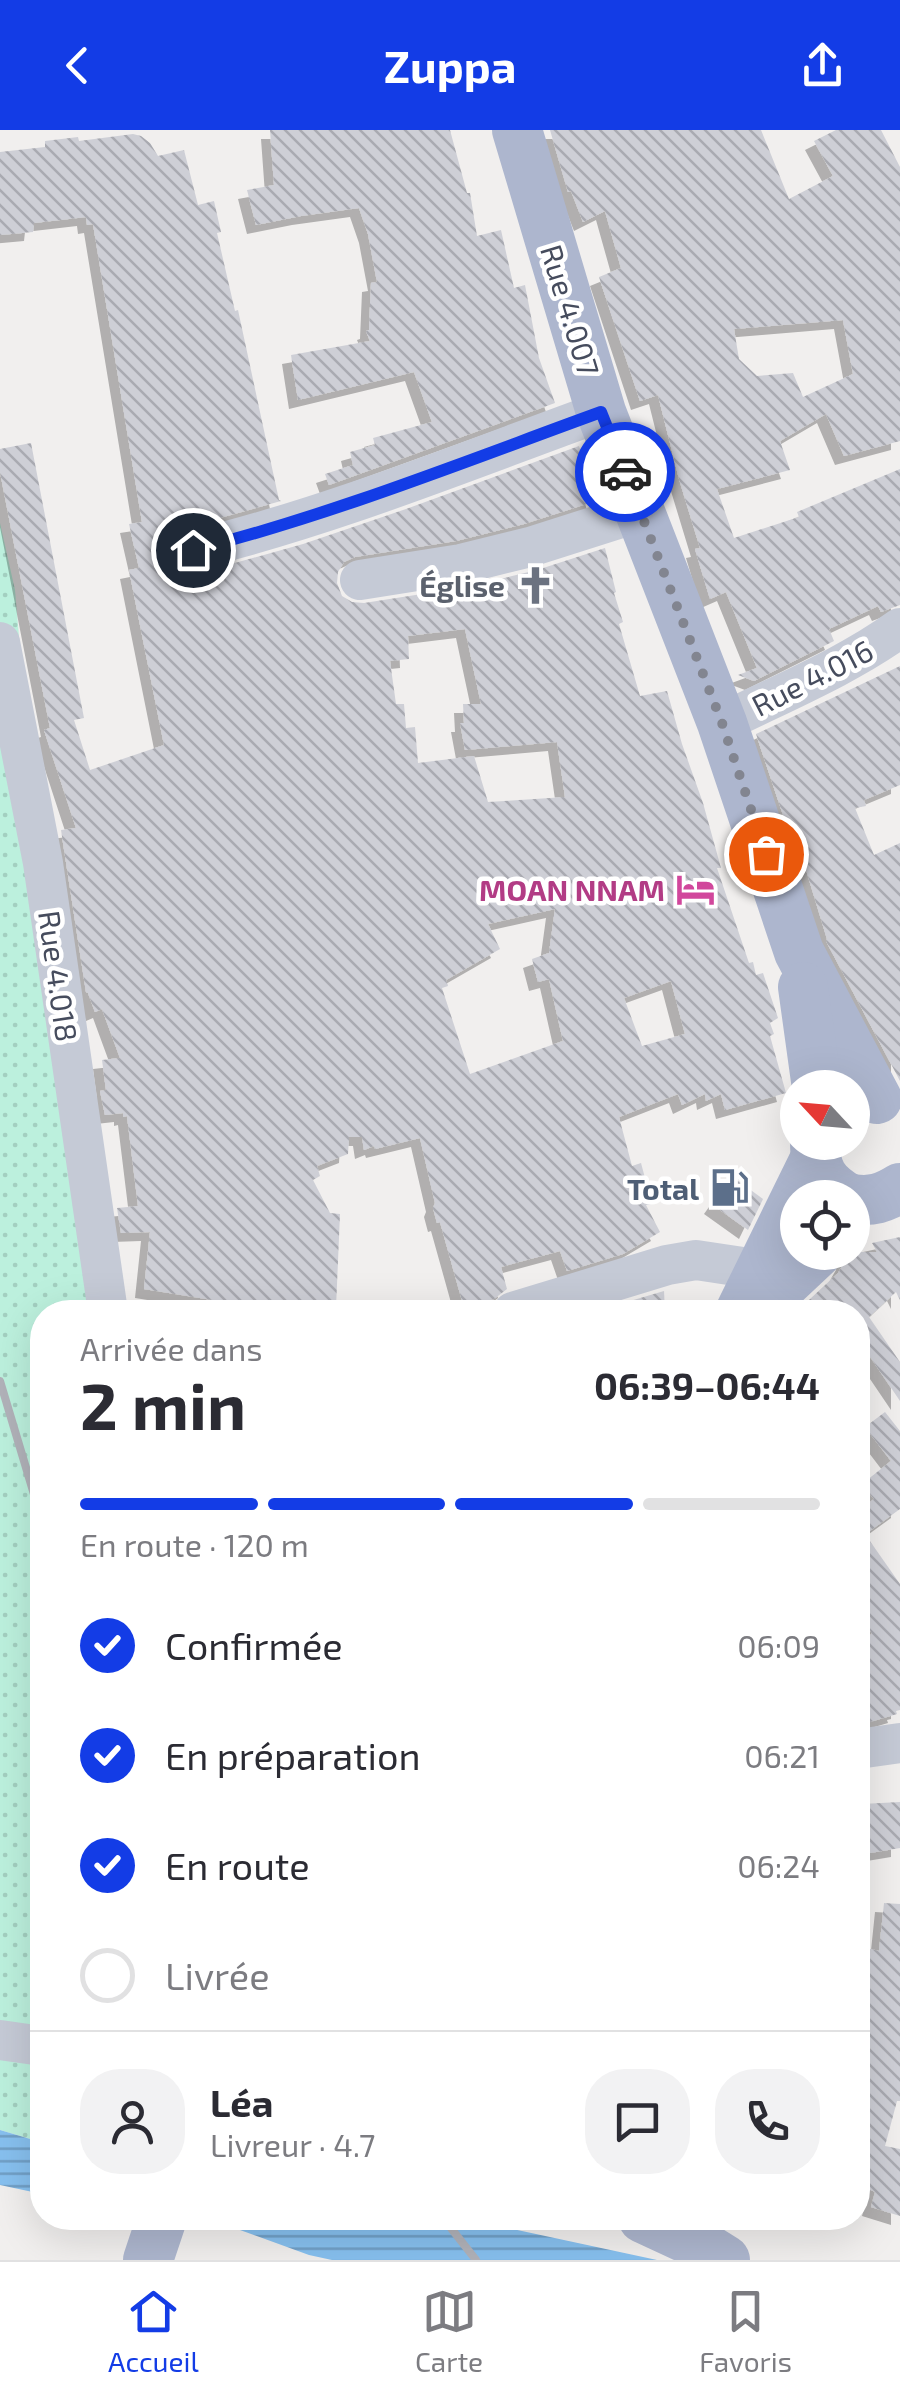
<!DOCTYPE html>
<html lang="fr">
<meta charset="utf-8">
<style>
:root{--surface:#fff;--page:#f2f2f3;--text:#2b2b33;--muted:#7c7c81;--line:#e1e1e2;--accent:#133ce6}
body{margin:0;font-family:"Exo 2",sans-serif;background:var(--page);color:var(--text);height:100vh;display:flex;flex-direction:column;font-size:38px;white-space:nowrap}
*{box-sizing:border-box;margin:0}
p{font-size:32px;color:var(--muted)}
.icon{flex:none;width:55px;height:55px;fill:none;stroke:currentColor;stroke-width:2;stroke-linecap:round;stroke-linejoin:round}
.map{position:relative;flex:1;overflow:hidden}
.drawer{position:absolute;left:30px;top:1170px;width:840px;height:930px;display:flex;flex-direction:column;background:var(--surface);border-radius:40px;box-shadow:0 10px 40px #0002}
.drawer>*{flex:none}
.needle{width:65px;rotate:296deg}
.tools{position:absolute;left:780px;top:940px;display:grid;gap:20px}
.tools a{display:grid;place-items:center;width:90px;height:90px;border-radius:50%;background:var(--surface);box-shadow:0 10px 40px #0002;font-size:50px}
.pin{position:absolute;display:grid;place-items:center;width:85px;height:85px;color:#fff;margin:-42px;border:5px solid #fff;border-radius:50%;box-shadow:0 2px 10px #0007}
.courier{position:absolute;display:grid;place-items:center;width:100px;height:100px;margin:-50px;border:8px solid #133ce6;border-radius:50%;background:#fff;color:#222;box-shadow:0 2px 12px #0007}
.head em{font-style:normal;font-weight:700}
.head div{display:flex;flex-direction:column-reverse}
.head{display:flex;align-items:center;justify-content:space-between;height:170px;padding:0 50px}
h1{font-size:65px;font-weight:700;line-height:75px}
.bar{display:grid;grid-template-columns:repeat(4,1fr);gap:15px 10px;align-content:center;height:120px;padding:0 50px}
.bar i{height:12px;border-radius:8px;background:var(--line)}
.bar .on{background:var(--accent)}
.bar p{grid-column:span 4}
.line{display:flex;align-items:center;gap:25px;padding:0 50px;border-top:2px solid var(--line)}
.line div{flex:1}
.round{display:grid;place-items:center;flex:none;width:105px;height:105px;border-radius:40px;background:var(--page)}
ol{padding:0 50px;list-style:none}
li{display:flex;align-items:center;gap:30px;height:110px}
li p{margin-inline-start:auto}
li .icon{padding:10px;border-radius:50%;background:var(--accent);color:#fff;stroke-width:4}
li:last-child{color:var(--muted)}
li i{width:55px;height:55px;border:5px solid var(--line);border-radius:50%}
header{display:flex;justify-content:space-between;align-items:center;height:130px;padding:0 50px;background:var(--accent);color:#fff;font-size:45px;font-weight:700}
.dock{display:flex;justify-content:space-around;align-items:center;height:140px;border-top:2px solid var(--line);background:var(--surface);font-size:28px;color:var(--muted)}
.dock a{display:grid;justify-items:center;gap:5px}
.dock .on{color:var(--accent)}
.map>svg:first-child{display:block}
.grass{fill:url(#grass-dots)}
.water{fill:url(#water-rules)}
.building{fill:url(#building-back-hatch);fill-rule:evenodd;filter:url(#shadow)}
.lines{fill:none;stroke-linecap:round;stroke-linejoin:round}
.minor{stroke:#c5cad6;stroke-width:40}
.major{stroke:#adb6ce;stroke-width:50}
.rail{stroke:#b1b2b9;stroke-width:8}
.done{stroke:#828590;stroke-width:10;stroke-dasharray:0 18}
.route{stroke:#133ce6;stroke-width:12}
.labels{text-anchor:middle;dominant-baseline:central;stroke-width:9;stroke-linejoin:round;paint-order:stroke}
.street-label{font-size:30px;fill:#464c5d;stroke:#fff}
.worship-label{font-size:30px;font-weight:bold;fill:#5b616d;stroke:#fff;text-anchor:end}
.hotel-label{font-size:30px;font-weight:bold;fill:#b23c85;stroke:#fff;text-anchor:end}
.service-label{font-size:30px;font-weight:bold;fill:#4e5e75;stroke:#fff;text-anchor:end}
</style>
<header><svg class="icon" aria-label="back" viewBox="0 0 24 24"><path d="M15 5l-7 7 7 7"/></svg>Zuppa<svg class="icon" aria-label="share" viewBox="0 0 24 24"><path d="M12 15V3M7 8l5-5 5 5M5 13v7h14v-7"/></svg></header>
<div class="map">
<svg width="900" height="2130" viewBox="0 0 900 2130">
<defs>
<pattern id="grass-dots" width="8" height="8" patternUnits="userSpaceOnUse" patternTransform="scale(2.5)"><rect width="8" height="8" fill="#bcf0dd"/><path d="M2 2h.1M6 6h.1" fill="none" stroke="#a3cfc0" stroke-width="1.8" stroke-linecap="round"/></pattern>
<pattern id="water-rules" width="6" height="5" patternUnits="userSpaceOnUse" patternTransform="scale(2.5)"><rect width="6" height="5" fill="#87c0ef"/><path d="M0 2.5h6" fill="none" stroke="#709ec5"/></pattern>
<pattern id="building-back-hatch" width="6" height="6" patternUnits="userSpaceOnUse" patternTransform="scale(2.5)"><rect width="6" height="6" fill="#cecfd6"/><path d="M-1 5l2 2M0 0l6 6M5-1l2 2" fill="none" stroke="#a9aab1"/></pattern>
<filter id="shadow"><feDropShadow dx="-9" dy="9" stdDeviation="0" flood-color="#0004"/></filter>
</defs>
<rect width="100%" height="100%" fill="#f1efee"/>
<!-- grass -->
<polygon class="grass" points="0,393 15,460 52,890 116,1182 42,1182 42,2017 37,2011 0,2000"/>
<!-- water -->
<g class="water">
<polygon points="0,2000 37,2011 42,2017 42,2064 0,2055"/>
<polygon points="242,2088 461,2088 657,2130 332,2130 309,2125 240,2100"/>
</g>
<!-- building -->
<g class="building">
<polygon points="270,0 450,0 467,63 470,63 477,106 501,100 514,158 525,155 539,228 555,273 329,355 325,344 353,335 350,322 375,315 373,308 432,292 414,242 298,270 291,225 370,211 366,201 369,200 371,153 377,152 368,104 359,78 301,86 256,95 247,60 274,55"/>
<path d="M550,0H761L789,69L833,46L814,11L836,0H881L900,37V311L844,326L826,284L780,311L790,340L717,359L734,408L799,387L797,382L900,339V475L881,482L878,476L829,499L834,511L754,551L738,545L757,538L726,462L710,469L695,419L700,418L679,349L658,265L640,271L599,147L621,138L605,81L583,92L571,61L568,62ZM843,190L853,244L803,267L793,243L757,246L739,229L734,199Z"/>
<path d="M133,4L141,6L150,13L158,26L184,20L198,75L214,71L221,102L217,103L235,181L238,180L279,370L281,371L187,397L177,403L170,413V425L177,437L188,443H199L303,414L406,379L579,316L596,371L524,394L456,411L355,427L344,432L338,442L337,453L342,466L352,472L364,473L467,457L537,440L605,418L616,462L614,463L623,492L619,494L640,566L667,561L682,614L703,673L721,738H717L749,833L753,832L756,845L763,843L778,888L770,893L774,904L770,906L786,963L725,980L721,964L706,971L705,964L682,975L678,964L619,987L632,1036L641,1033L652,1074L646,1075L660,1102L623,1124L567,1141L560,1121L501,1137L507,1159L494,1169L464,1178L440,1092L437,1093L433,1078L435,1073L420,1008L375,1019L374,1016L364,1020L362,1007H349L348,1024L317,1036L320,1046L313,1050L330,1083L340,1084L336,1178L231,1173L144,1159L150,1102L121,1103L117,1078L138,1076L127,986L123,987V983L105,985L100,961L106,960L102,930L120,928L102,879L95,882L88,863L86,862L61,700L76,698L44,600L50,598L0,342V319L31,313L84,588L74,590L90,640L164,615L129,440L139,438L129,394L142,392L93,94L87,95L86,87L34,93L33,102L0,105V22L45,17V11L78,7L79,11ZM465,499L481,574H463L464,593H460L465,620L557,612L565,667L488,672L474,626L418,633L415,597L406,598L404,574H396L390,531L409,529L408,506ZM555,779L549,823L532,829L538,852L549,849L563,911L470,944L442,858L448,856L446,850L500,819L488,794ZM671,851L685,904L642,916L624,868Z"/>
<polygon points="900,536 900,655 864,670 866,676 855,678 874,725 900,713 900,951 826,811 827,809 804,733 783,685 756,604"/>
<polygon points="733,1047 763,1069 748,1100 713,1075"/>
<polygon points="900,1107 900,1170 896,1162 869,1187 900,1232 900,1271 858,1209 858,1182 796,1182 838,1143 845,1131 846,1122 877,1122 872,1113"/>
<polygon points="664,1161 665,1182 593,1182"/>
<polygon points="885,1282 900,1301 900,1379 867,1403 858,1390 858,1381 874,1369 862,1354 891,1331 865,1297"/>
<polygon points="858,1394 900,1454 900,1580 896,1581 897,1584 863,1594 858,1576 858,1511 872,1504 861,1483 868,1479 858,1464"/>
<polygon points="900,1672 900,1718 858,1725 858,1680 863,1679 862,1674"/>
<polygon points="884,1773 900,1774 900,1971 897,1971 885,2016 900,2019 900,2086 871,2077 875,2062 858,2054 858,1816 879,1821"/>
</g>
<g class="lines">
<!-- minor -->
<g class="minor">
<path d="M193,420C332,386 466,331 601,282"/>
<polyline points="360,450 461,434 530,417 640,382"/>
<polyline points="0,512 43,733 108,1182"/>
<path d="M722,593C782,563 846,537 900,498"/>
<polyline points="513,1182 667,1135 696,1130 762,1140"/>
<polyline points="858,1619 900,1613"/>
<polyline points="0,1910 42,1916"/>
</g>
<!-- major -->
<g class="major">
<polyline points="517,0 601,282 722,593 799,822 877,969"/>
<polyline points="803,857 817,958"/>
<path d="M815,1012C815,1041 824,1054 848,1068"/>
<path d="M852,1069C872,1072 884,1068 900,1058"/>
<polyline points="740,1182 815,1029"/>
<polyline points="754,1182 818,1122"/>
<polyline points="643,2088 701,2115 725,2130"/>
<polyline points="148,2130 162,2088"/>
</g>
<!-- rail -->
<g class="rail">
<polyline points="0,1251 42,1391"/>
<polyline points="443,2088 476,2130"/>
</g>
</g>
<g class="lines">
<!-- done -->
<polyline class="done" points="625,342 722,593 766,724"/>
<!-- route -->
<path class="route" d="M193,420C332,385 466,331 601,282L625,342"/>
</g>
<!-- icons -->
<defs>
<symbol id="church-bare" viewBox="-9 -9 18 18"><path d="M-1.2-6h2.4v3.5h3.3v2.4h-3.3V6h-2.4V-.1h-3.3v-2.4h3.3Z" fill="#6b7280" stroke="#fff" stroke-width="2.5" paint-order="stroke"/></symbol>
<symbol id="hotel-bare" viewBox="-9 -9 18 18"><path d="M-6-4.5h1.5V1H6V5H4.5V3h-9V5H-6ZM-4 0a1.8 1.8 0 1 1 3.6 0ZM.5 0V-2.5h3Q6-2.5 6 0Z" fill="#d1479c" stroke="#fff" stroke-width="2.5" paint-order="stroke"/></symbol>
<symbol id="fuel-bare" viewBox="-9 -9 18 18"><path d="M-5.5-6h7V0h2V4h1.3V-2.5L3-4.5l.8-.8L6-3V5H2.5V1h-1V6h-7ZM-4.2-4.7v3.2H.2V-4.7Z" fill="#5c6f8a" stroke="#fff" stroke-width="2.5" paint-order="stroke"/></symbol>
</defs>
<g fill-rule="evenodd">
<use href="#church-bare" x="508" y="428" width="55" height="55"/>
<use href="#hotel-bare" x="668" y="732" width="55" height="55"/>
<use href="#fuel-bare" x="702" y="1030" width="55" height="55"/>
</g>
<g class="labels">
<!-- street labels -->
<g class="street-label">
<text transform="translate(571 180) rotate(73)">Rue 4.007</text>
<text transform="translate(812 547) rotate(-27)">Rue 4.016</text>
<text transform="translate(59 846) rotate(82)">Rue 4.018</text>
</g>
<!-- worship labels -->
<g class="worship-label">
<text x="505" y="455">Église</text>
</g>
<!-- hotel labels -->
<g class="hotel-label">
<text x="665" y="759">MOAN NNAM</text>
</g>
<!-- service labels -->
<g class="service-label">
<text x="699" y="1058">Total</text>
</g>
</g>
</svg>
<div class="tools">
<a><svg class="needle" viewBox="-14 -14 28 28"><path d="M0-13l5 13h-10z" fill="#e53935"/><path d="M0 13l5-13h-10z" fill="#7c7c81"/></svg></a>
<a><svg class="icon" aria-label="locate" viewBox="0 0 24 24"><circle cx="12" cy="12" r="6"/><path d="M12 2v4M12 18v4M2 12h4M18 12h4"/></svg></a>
</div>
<div class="pin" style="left:766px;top:724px;background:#ea580c"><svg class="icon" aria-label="bag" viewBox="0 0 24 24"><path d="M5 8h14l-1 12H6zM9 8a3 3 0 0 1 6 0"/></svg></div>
<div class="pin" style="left:193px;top:420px;background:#1f2937"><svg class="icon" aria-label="home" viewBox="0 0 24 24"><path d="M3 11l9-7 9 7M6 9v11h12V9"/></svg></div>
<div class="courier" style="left:625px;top:342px"><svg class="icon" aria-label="car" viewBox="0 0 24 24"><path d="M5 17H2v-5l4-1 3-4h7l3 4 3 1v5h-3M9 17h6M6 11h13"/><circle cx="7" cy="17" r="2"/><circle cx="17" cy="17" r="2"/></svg></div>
<section class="drawer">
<div class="head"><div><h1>2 min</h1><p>Arrivée dans</p></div><em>06:39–06:44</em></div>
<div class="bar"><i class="on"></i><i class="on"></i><i class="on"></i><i></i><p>En route · 120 m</p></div>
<ol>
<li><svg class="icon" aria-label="check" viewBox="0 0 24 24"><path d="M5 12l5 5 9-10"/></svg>Confirmée<p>06:09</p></li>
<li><svg class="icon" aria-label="check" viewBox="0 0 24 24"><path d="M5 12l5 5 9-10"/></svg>En préparation<p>06:21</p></li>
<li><svg class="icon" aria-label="check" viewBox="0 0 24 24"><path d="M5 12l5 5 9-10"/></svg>En route<p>06:24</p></li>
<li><i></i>Livrée</li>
</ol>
<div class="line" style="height:180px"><a class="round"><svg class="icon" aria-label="person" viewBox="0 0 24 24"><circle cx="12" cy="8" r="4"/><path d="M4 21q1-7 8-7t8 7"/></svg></a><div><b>Léa</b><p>Livreur · 4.7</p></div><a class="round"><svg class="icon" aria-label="chat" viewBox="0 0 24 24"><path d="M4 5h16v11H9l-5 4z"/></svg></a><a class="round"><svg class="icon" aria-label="phone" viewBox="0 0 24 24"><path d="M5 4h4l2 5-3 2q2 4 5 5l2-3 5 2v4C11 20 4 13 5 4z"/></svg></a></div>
</section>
</div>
<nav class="dock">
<a class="on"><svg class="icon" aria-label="home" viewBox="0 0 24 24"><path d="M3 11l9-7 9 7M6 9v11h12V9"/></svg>Accueil</a>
<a><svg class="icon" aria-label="map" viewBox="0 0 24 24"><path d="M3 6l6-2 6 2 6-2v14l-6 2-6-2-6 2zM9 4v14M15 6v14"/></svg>Carte</a>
<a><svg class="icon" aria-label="saved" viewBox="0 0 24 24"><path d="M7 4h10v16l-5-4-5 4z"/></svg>Favoris</a>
</nav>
